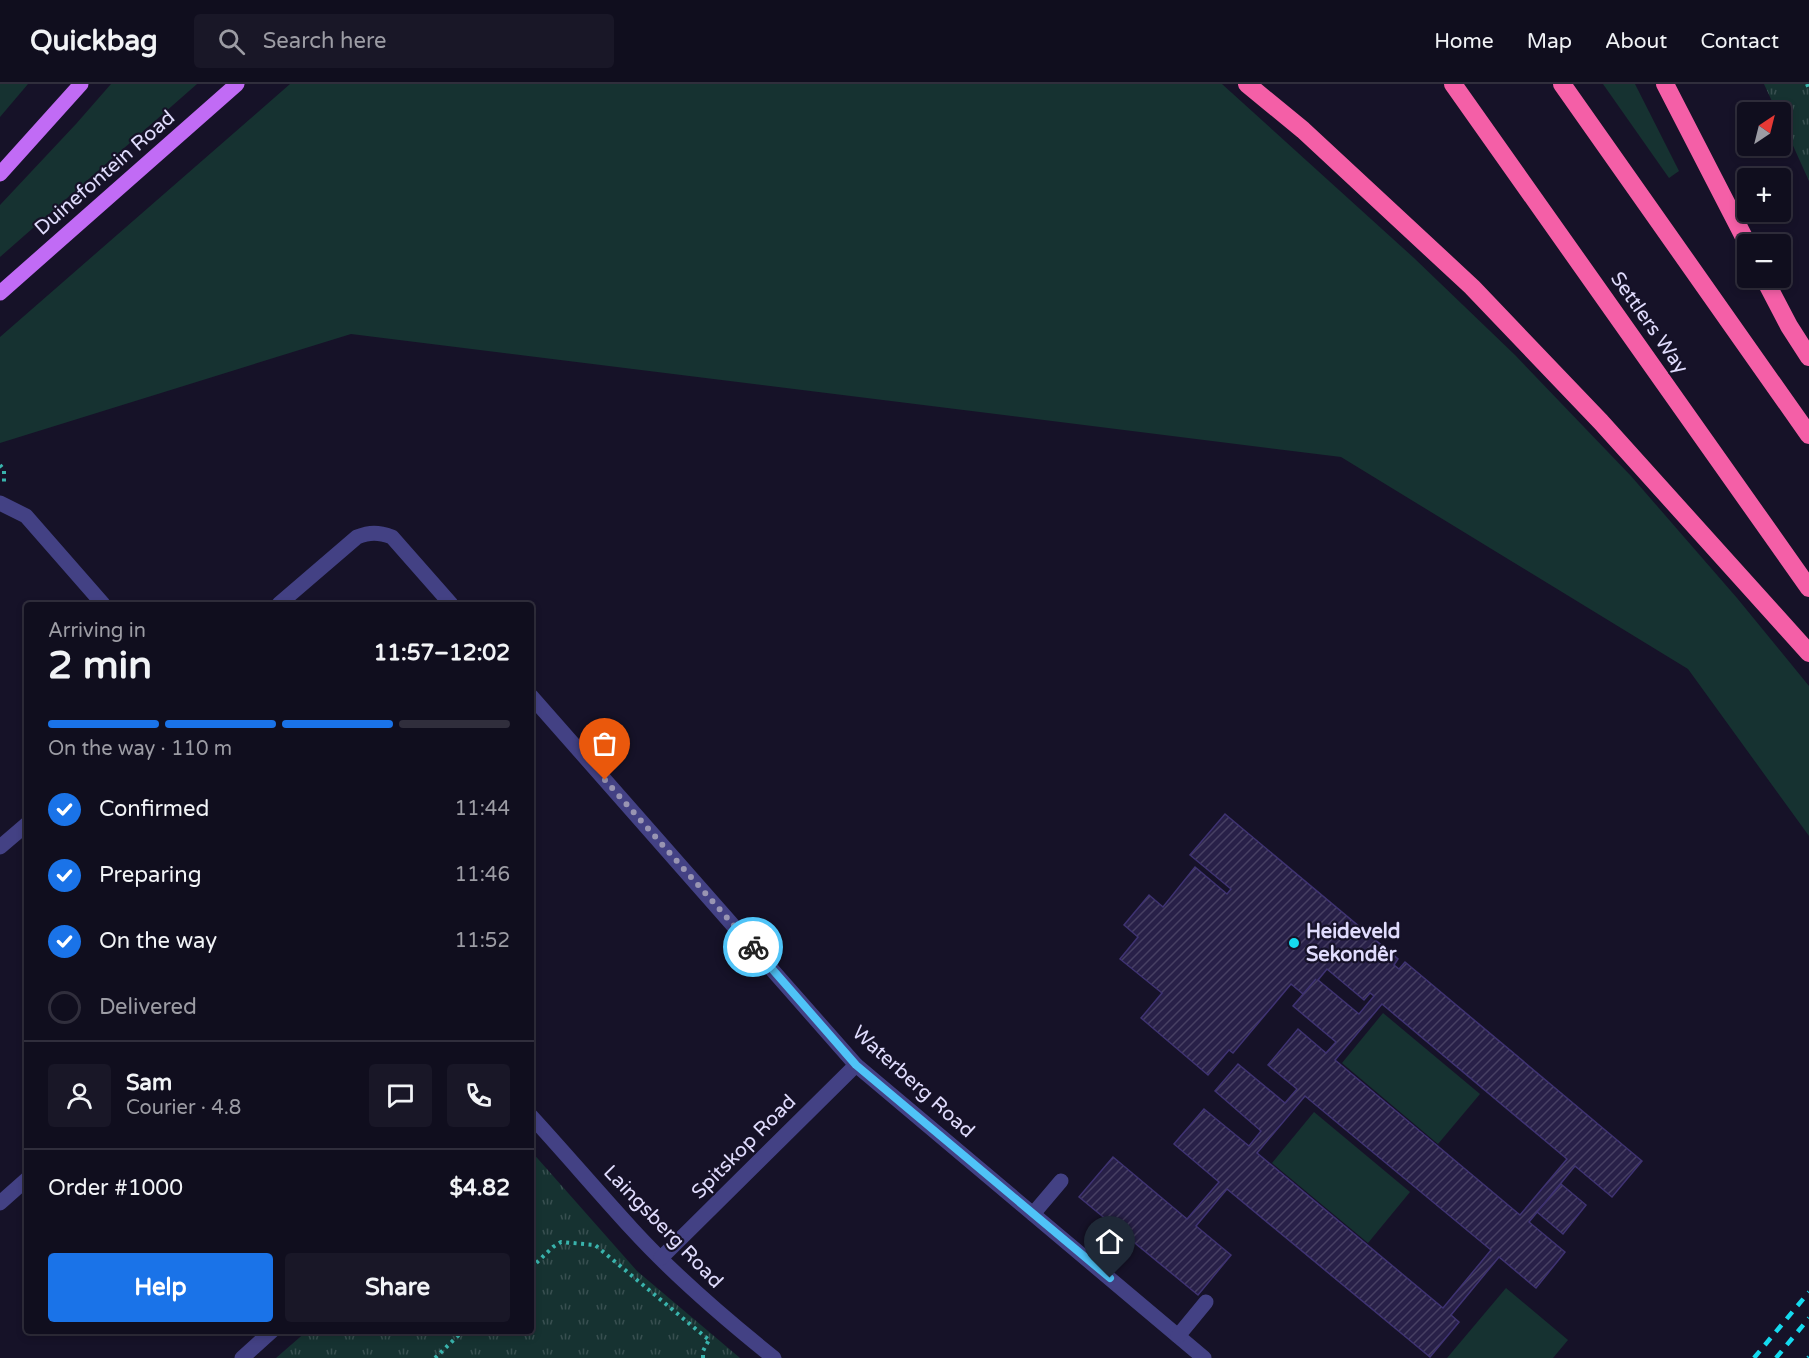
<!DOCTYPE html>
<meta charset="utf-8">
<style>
:root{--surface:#100e1e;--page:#191727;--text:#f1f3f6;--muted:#9c9ca4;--line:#302e3c;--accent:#1a73e8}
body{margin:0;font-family:"Varela Round",sans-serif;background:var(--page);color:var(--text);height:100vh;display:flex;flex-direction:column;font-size:22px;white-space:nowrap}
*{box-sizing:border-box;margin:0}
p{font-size:20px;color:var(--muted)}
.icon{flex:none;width:33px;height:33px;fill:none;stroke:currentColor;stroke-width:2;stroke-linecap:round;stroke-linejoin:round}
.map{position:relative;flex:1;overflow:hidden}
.details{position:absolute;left:24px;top:518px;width:510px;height:732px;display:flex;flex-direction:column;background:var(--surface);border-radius:6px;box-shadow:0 3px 9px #0003,0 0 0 2px var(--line)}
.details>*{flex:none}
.needle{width:39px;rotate:35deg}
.controls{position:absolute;left:1737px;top:18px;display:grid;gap:12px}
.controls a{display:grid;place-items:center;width:54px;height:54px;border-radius:6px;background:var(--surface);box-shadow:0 3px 9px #0003,0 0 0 2px var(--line);font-size:30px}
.pin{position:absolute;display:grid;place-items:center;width:51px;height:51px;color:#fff;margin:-62px -26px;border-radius:50% 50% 50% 0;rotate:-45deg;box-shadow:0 0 6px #0007}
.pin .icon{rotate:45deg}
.courier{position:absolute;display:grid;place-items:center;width:60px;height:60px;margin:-30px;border:4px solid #4fc3f7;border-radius:50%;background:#fff;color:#222;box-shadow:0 2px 8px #0007}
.head em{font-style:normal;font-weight:800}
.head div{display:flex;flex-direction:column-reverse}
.head{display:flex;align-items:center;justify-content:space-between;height:102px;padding:0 24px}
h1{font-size:39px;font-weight:800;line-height:45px}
.bar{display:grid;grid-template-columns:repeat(4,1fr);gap:9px 6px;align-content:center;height:72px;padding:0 24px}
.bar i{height:8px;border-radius:4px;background:var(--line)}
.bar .selected{background:var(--accent)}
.bar p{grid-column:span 4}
.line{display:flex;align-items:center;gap:15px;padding:0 24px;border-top:2px solid var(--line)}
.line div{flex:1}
.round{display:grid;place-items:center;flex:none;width:63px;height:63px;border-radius:6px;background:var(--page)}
ol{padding:0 24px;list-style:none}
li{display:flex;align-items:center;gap:18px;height:66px}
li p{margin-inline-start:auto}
li .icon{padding:6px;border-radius:50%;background:var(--accent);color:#fff;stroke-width:4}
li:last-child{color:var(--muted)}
li i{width:33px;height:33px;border:3px solid var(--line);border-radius:50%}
.primary-button{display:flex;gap:12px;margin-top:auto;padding:12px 24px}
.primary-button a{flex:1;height:69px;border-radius:6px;background:var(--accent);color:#fff;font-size:24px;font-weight:800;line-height:69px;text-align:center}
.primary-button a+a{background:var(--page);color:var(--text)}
header{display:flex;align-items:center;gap:36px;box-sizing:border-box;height:84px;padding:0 30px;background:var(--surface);border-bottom:2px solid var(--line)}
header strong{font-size:28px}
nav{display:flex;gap:33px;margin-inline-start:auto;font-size:21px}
.search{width:420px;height:54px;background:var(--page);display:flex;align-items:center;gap:15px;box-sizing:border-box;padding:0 21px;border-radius:6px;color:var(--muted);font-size:22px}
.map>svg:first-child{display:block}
.grass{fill:#163231}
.park{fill:url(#park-tufts)}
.building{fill:url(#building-hatch);stroke:#3f3372;stroke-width:1.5;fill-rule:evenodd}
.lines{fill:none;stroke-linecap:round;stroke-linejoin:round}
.path{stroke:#39b3ac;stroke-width:4;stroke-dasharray:3 4.5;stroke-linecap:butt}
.minor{stroke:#434184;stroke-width:15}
.major{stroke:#c16bf5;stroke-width:15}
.highway{stroke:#f45fa7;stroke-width:18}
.rail{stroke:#15daef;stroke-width:4.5;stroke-dasharray:9 8;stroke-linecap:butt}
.done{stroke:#9995b2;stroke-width:6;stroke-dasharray:0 10.8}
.route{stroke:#4fc3f7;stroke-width:8}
.poi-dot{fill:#15daef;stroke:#161228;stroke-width:2}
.labels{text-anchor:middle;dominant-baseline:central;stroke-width:4.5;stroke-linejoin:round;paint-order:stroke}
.street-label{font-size:20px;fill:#e0dcfd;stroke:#161228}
.poi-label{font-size:20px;font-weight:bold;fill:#e0dcfd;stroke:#161228;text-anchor:start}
</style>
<header>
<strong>Quickbag</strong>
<div class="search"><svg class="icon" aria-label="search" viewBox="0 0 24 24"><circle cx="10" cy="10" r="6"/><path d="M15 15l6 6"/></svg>Search here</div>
<nav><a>Home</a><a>Map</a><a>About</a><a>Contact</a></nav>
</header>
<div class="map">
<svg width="1809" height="1274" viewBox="0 0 1809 1274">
<defs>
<pattern id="park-tufts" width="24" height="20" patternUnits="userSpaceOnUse" patternTransform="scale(1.5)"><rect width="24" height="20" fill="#163231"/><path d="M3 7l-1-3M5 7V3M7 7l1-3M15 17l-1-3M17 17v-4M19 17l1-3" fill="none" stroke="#384f50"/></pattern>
<pattern id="building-hatch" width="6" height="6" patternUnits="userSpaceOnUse" patternTransform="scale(1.5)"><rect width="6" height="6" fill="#282048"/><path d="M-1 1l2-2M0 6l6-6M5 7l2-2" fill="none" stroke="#474063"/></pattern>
</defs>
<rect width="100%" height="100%" fill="#161228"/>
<!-- grass -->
<g class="grass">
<polygon points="0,0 28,0 0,33"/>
<polygon points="111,0 197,0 0,173 0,121 76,40"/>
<polygon points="290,0 1222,0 1414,174 1515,271 1631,392 1737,514 1809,602 1809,752 1688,585 1341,373 351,250 0,359 0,253"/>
<polygon points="1603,0 1635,0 1679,87 1669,94"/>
<polygon points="1383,929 1480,1010 1438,1060 1342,979"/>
<polygon points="1314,1028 1410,1108 1368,1159 1272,1079"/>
<polygon points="1506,1204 1568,1256 1553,1274 1447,1274"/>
</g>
<!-- park -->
<g class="park">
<polygon points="1764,0 1809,0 1809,97 1781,35 1780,28 1777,28"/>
<polygon points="531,1067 637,1187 740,1274 276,1274 307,1247 531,1246"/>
</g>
<!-- building -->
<g class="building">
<path d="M1225,730L1398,875L1394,881L1399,885L1405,878L1642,1077L1612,1113L1575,1082L1529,1138L1565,1168L1536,1204L1499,1173L1451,1231L1459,1238L1430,1273L1227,1105L1196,1142L1231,1171L1198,1211L1079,1113L1113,1073L1187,1135L1219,1098L1174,1060L1204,1025L1249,1062L1261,1047L1215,1007L1238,980L1285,1019L1297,1005L1268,981L1298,945L1326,969L1336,958L1293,922L1316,895L1303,910L1291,900L1233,969L1229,966L1208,991L1141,934L1162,909L1120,875L1138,853L1124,841L1149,811L1163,823L1195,783L1227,810L1231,805L1190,771ZM1327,885L1364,916L1370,909L1374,912L1359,930L1318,896ZM1382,920L1567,1075L1520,1131L1335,976ZM1305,1012L1491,1166L1443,1224L1257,1069Z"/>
<polygon points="1561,1100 1586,1121 1563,1150 1537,1128"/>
</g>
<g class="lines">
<!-- path -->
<g class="path">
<polyline points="1807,0 1809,5"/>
<polyline points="0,381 4,386 4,398"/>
<polyline points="531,1184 553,1163 561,1158 595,1161 709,1256"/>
<polyline points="435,1274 464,1246"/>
<polyline points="703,1274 703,1267 710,1254"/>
</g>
<!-- minor -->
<g class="minor">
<polyline points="0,419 26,432 103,520"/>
<path d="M279,520L357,453C370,448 378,448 392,453L451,520"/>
<polyline points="531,612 856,981 1204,1274"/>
<polyline points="0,763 27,740"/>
<path d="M531,1032C565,1069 598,1108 632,1145C675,1192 724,1234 774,1274"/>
<polyline points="0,1119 27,1095"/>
<polyline points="1033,1130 1061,1097"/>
<polyline points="661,1174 856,981"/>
<polyline points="1178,1252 1206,1218"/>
<polyline points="242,1274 273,1246"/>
</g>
<!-- major -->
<g class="major">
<polyline points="0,90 81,0"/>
<polyline points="0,209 237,0"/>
</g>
<!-- highway -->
<g class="highway">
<polyline points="1247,0 1303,46 1472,203 1601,338 1809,569"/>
<polyline points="1453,0 1809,504"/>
<polyline points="1562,0 1809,351"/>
<polyline points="1665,0 1748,161"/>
<polyline points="1764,194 1789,242 1809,273"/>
</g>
<!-- rail -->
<g class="rail">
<polyline points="1754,1274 1809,1208"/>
<polyline points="1776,1274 1809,1234"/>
<polyline points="1808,1274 1809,1273"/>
</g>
</g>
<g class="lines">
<!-- done -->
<polyline class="done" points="605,696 753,863"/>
<!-- route -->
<polyline class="route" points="753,863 856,981 1110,1194"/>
</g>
<!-- markers -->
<circle class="poi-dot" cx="1294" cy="859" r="6"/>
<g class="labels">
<!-- street labels -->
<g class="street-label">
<text transform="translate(105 89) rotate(-41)">Duinefontein Road</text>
<text transform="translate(1649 239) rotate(55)">Settlers Way</text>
<text transform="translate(913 998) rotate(42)">Waterberg Road</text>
<text transform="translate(744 1063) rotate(-45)">Spitskop Road</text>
<text transform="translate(663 1143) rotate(46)">Laingsberg Road</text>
</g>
<!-- poi labels -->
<g class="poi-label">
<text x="1306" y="848">Heideveld<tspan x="1306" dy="23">Sekondêr</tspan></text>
</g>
</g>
</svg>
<div class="controls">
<a><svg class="needle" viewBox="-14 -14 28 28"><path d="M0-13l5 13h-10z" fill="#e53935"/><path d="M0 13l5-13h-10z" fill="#9c9ca4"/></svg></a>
<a>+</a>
<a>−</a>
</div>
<div class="pin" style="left:605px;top:696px;background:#ea580c"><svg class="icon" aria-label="bag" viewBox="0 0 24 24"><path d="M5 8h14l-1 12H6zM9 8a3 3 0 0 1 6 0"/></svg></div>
<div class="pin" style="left:1110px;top:1194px;background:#1f2937"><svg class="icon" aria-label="home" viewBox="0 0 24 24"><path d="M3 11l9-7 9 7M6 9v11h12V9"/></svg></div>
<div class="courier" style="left:753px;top:863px"><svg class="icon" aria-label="bike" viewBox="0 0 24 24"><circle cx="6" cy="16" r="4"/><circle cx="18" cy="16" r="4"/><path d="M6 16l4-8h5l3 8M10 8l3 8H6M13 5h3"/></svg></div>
<section class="details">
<div class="head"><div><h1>2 min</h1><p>Arriving in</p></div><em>11:57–12:02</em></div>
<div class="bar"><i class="selected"></i><i class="selected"></i><i class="selected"></i><i></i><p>On the way · 110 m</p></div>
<ol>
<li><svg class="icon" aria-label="check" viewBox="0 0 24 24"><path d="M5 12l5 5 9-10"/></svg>Confirmed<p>11:44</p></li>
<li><svg class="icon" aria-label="check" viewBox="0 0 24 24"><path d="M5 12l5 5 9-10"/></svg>Preparing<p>11:46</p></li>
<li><svg class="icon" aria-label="check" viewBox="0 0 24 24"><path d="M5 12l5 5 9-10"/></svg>On the way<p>11:52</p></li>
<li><i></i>Delivered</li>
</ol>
<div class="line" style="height:108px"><a class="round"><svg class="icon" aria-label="person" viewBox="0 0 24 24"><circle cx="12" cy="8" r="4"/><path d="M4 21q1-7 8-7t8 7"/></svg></a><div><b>Sam</b><p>Courier · 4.8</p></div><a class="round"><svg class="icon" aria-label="chat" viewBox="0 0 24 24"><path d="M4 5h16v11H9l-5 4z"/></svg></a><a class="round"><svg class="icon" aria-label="phone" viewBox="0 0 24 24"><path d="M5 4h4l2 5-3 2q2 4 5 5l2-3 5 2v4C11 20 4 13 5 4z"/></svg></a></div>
<div class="line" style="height:78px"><div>Order #1000</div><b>$4.82</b></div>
<div class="primary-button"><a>Help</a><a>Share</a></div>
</section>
</div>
